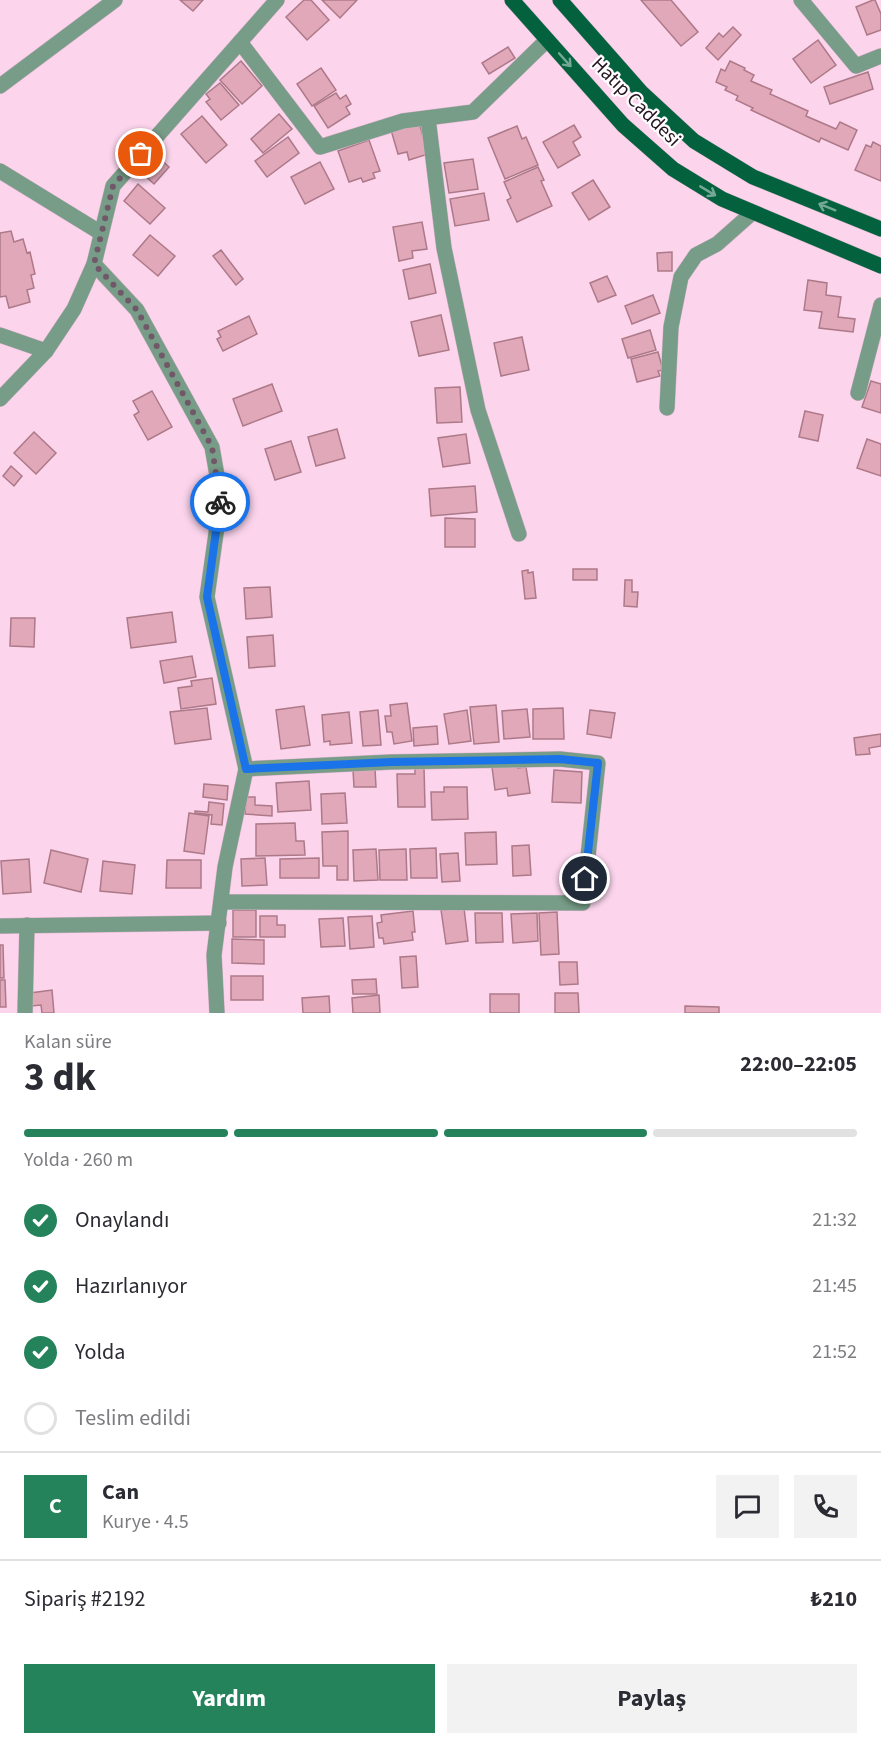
<!DOCTYPE html>
<html lang="tr">
<meta charset="utf-8">
<style>
:root{--surface:#fff;--page:#f2f2f3;--text:#2b2b33;--muted:#7c7c81;--line:#e1e1e2;--accent:#24835a}
body{margin:0;font-family:"Source Sans 3",sans-serif;background:var(--page);color:var(--text);height:100vh;display:flex;flex-direction:column;font-size:22px;white-space:nowrap}
*{box-sizing:border-box;margin:0}
p{font-size:20px;color:var(--muted)}
.icon{flex:none;width:33px;height:33px;fill:none;stroke:currentColor;stroke-width:2;stroke-linecap:round;stroke-linejoin:round}
.map{position:relative;height:1013px;overflow:hidden}
.panel{display:flex;flex-direction:column;background:var(--surface);flex:1}
.panel>*{flex:none}
.pin{position:absolute;display:grid;place-items:center;width:51px;height:51px;color:#fff;margin:-26px;border:3px solid #fff;border-radius:50%;box-shadow:0 2px 6px #0007}
.courier{position:absolute;display:grid;place-items:center;width:60px;height:60px;margin:-30px;border:4px solid #1a73e8;border-radius:50%;background:#fff;color:#222;box-shadow:0 2px 8px #0007}
.overview em{font-style:normal;font-weight:700}
.overview div{display:flex;flex-direction:column-reverse}
.overview{display:flex;align-items:center;justify-content:space-between;height:102px;padding:0 24px}
h1{font-size:39px;font-weight:700;line-height:45px}
.bar{display:grid;grid-template-columns:repeat(4,1fr);gap:9px 6px;align-content:center;height:72px;padding:0 24px}
.bar i{height:8px;border-radius:4px;background:var(--line)}
.bar .current{background:var(--accent)}
.bar p{grid-column:span 4}
.line{display:flex;align-items:center;gap:15px;padding:0 24px;border-top:2px solid var(--line)}
.line div{flex:1}
.round{display:grid;place-items:center;flex:none;width:63px;height:63px;border-radius:0px;background:var(--page)}
ol{padding:0 24px;list-style:none}
li{display:flex;align-items:center;gap:18px;height:66px}
li p{margin-inline-start:auto}
li .icon{padding:6px;border-radius:50%;background:var(--accent);color:#fff;stroke-width:4}
li:last-child{color:var(--muted)}
li i{width:33px;height:33px;border:3px solid var(--line);border-radius:50%}
.button{display:flex;gap:12px;margin-top:auto;padding:12px 24px}
.button a{flex:1;height:69px;border-radius:0px;background:var(--accent);color:#fff;font-size:24px;font-weight:700;line-height:69px;text-align:center}
.button a+a{background:var(--page);color:var(--text)}
.map>svg:first-child{display:block}
.building{fill:#e0a8b8;stroke:#ad7988;stroke-width:1.5}
.lines{fill:none;stroke-linecap:round;stroke-linejoin:round}
.minor-casing{stroke:#d5b2c8;stroke-width:16}
.major-casing{stroke:#d5b2c8;stroke-width:16}
.minor{stroke:#779c87;stroke-width:15}
.major{stroke:#03613e;stroke-width:15}
.oneway{stroke:#74a895}
.done{stroke:#715868;stroke-width:6;stroke-dasharray:0 10.8}
.route{stroke:#1a73e8;stroke-width:8}
.labels{text-anchor:middle;dominant-baseline:central;stroke-width:4.5;stroke-linejoin:round;paint-order:stroke}
.street-label{font-size:20px;fill:#261520;stroke:#fff}
</style>
<div class="map">
<svg width="881" height="1013" viewBox="0 0 881 1013">
<rect width="100%" height="100%" fill="#fcd5ed"/>
<!-- building -->
<g class="building">
<polygon points="180,0 203,0 193,11"/>
<polygon points="304,0 311,0 329,20 307,40 286,17"/>
<polygon points="322,0 357,0 340,18"/>
<polygon points="641,0 671,0 698,32 681,46"/>
<polygon points="873,0 875,0 881,14 881,30 867,35 856,7"/>
<polygon points="733,27 741,35 718,60 706,48 719,33 723,37"/>
<polygon points="818,40 836,65 811,83 793,59"/>
<polygon points="508,47 515,58 489,74 482,63"/>
<polygon points="241,61 262,86 242,104 220,80"/>
<polygon points="730,61 745,68 744,70 754,75 751,81 772,90 770,94 808,111 806,116 836,129 840,122 857,130 848,150 821,138 819,142 751,110 753,108 736,100 738,96 725,90 727,87 716,82 721,69 725,71"/>
<polygon points="321,68 336,90 312,106 297,84"/>
<polygon points="868,72 873,89 830,104 824,87"/>
<polygon points="220,83 239,105 221,120 206,102 210,99 206,94"/>
<polygon points="336,93 340,99 346,95 351,104 346,107 350,114 328,128 314,106"/>
<polygon points="279,114 292,129 263,153 251,139"/>
<polygon points="202,116 227,145 206,163 181,134"/>
<polygon points="419,122 428,154 409,160 407,152 398,154 391,130"/>
<polygon points="574,125 581,137 573,142 580,155 558,168 543,142"/>
<polygon points="517,126 522,139 526,137 538,165 505,179 488,138"/>
<polygon points="288,137 299,153 267,177 255,161"/>
<polygon points="369,140 380,171 373,173 375,178 363,182 361,178 349,182 338,151"/>
<polygon points="873,142 881,146 881,181 855,170 866,145 871,147"/>
<polygon points="156,155 169,167 154,184 141,172"/>
<polygon points="473,159 478,189 449,193 444,163"/>
<polygon points="320,162 334,189 305,204 291,177"/>
<polygon points="538,167 544,180 541,181 552,206 517,222 507,200 511,198 504,182"/>
<polygon points="593,180 610,207 589,220 572,193"/>
<polygon points="138,184 165,208 150,224 124,201"/>
<polygon points="484,193 489,220 455,226 450,199"/>
<polygon points="422,222 427,249 412,251 413,258 399,261 393,227"/>
<polygon points="11,231 14,242 23,239 27,253 30,252 35,274 31,275 34,288 27,290 30,302 9,308 6,296 0,297 0,233"/>
<polygon points="150,235 175,256 158,276 133,255"/>
<polygon points="221,250 243,279 236,285 213,256"/>
<polygon points="672,252 672,271 658,271 657,253"/>
<polygon points="430,264 436,293 409,299 403,270"/>
<polygon points="607,276 616,295 598,302 590,283"/>
<polygon points="808,280 827,283 826,295 841,297 838,317 855,319 853,332 819,328 822,312 804,310"/>
<polygon points="653,295 660,313 632,324 625,306"/>
<polygon points="441,315 449,350 419,356 411,322"/>
<polygon points="249,316 257,334 223,351 217,339 221,337 218,331"/>
<polygon points="650,330 656,350 628,358 622,339"/>
<polygon points="522,337 529,370 501,376 494,343"/>
<polygon points="658,352 663,370 658,371 660,376 637,382 631,359"/>
<polygon points="871,381 881,384 881,413 862,407"/>
<polygon points="272,384 282,411 243,426 233,399"/>
<polygon points="460,387 462,422 437,423 435,388"/>
<polygon points="152,391 172,427 148,440 134,415 139,412 133,401"/>
<polygon points="805,411 823,415 818,441 799,437"/>
<polygon points="337,429 345,458 316,466 308,437"/>
<polygon points="34,432 56,453 36,474 14,453"/>
<polygon points="466,434 470,463 443,467 438,438"/>
<polygon points="867,439 881,444 881,476 857,468"/>
<polygon points="291,441 301,472 275,480 265,449"/>
<polygon points="11,466 22,476 14,486 3,476"/>
<polygon points="475,486 477,512 431,516 429,489"/>
<polygon points="445,518 475,519 475,547 445,547"/>
<rect x="573" y="569" width="24" height="11"/>
<polygon points="528,570 528,573 533,572 536,598 525,599 522,571"/>
<polygon points="625,580 632,580 632,592 638,592 637,607 624,606"/>
<polygon points="270,587 272,617 246,619 244,588"/>
<polygon points="172,612 176,642 131,648 127,618"/>
<polygon points="11,618 35,618 34,647 10,646"/>
<polygon points="273,635 275,666 249,668 247,637"/>
<polygon points="192,656 196,677 164,683 160,661"/>
<polygon points="212,678 216,704 181,709 178,688 192,686 191,681"/>
<polygon points="407,703 412,741 394,744 392,732 387,732 385,716 391,716 390,705"/>
<polygon points="496,705 499,742 474,744 470,707"/>
<polygon points="304,706 310,745 281,749 276,710"/>
<polygon points="207,708 211,739 175,744 170,712"/>
<polygon points="563,708 564,739 533,739 533,709"/>
<polygon points="527,709 530,737 504,739 502,711"/>
<polygon points="378,710 381,745 363,746 360,712"/>
<polygon points="467,710 471,741 449,744 444,714"/>
<polygon points="590,710 615,713 611,738 587,734"/>
<polygon points="349,712 352,743 330,745 330,741 324,742 322,715"/>
<polygon points="437,726 438,744 414,746 413,728"/>
<polygon points="881,734 881,746 869,748 870,754 856,755 854,738"/>
<polygon points="518,764 518,768 526,767 530,793 508,796 507,788 495,790 492,767"/>
<polygon points="415,767 424,767 425,807 398,807 397,774 415,774"/>
<polygon points="375,769 376,787 354,787 353,770"/>
<polygon points="554,770 582,772 581,803 552,802"/>
<polygon points="309,781 311,810 278,812 276,783"/>
<polygon points="204,784 228,786 227,800 203,797"/>
<polygon points="444,787 467,787 468,819 432,820 431,792 444,792"/>
<polygon points="345,793 347,823 322,824 321,794"/>
<polygon points="246,797 255,797 255,805 272,806 272,816 245,814"/>
<polygon points="209,802 224,804 222,825 211,824 212,815 195,813 195,811 208,812"/>
<polygon points="189,813 209,816 204,854 184,851"/>
<polygon points="295,823 296,841 304,841 305,855 256,856 256,824"/>
<polygon points="348,831 348,880 337,880 337,866 323,866 322,832"/>
<polygon points="496,832 497,864 466,865 465,833"/>
<polygon points="529,845 531,875 513,876 512,846"/>
<polygon points="436,848 437,878 411,878 410,849"/>
<polygon points="376,849 378,880 354,881 353,850"/>
<polygon points="406,849 407,880 380,880 379,850"/>
<polygon points="51,850 88,859 81,892 44,883"/>
<polygon points="458,853 460,881 442,882 440,854"/>
<polygon points="265,858 267,885 242,886 241,859"/>
<polygon points="319,858 319,878 280,878 280,859"/>
<polygon points="29,859 31,892 3,894 1,861"/>
<polygon points="167,860 201,860 201,888 166,888"/>
<polygon points="103,861 135,865 132,894 100,891"/>
<polygon points="464,908 468,941 446,944 441,910"/>
<rect x="233" y="910" width="23" height="27"/>
<polygon points="413,911 415,932 412,932 413,940 384,944 383,938 379,938 377,923 382,922 381,915"/>
<polygon points="557,912 559,954 541,955 539,913"/>
<polygon points="475,913 502,913 503,942 476,943"/>
<polygon points="537,913 538,941 513,943 511,914"/>
<polygon points="260,916 277,916 277,925 285,925 285,937 260,937"/>
<polygon points="372,916 374,947 350,949 348,917"/>
<polygon points="343,918 345,946 321,947 319,919"/>
<polygon points="232,939 264,940 264,964 232,963"/>
<polygon points="0,945 3,945 4,978 0,978"/>
<polygon points="416,956 418,987 402,988 400,957"/>
<polygon points="559,962 577,962 578,984 560,985"/>
<rect x="231" y="976" width="32" height="24"/>
<polygon points="376,979 377,994 353,994 352,980"/>
<polygon points="0,980 5,980 6,1007 0,1007"/>
<polygon points="52,990 54,1013 42,1013 41,1005 32,1006 30,993"/>
<polygon points="555,993 578,993 579,1013 555,1013"/>
<rect x="490" y="994" width="29" height="19"/>
<polygon points="379,995 380,1013 353,1013 352,998"/>
<polygon points="329,996 330,1013 303,1013 302,998"/>
<polygon points="685,1006 719,1007 719,1013 685,1013"/>
</g>
<g class="lines">
<defs>
<g id="minor">
<polyline points="801,0 856,66 881,56"/>
<polyline points="240,42 320,147 403,121 473,112 547,40"/>
<polyline points="0,86 115,0"/>
<polyline points="428,118 444,248 478,410 519,534"/>
<polyline points="0,171 101,233"/>
<polyline points="94,264 137,310 212,447 221,498 207,597 246,769 225,867 214,955 217,1013"/>
<polyline points="0,335 46,351"/>
<polyline points="858,393 881,305"/>
<polyline points="0,399 46,351 74,309 94,264 113,186 277,0"/>
<polyline points="667,408 671,327 681,277 696,255 717,244 752,213"/>
<polyline points="221,902 583,903 598,763 560,759 391,762 246,769"/>
<polyline points="0,926 219,923"/>
<polyline points="25,1013 27,925"/>
</g>
<g id="major">
<polyline points="512,0 623,125 673,169 722,199 881,266"/>
<polyline points="560,0 641,92 694,141 753,177 881,229"/>
</g>
</defs>
<!-- minor casing -->
<use href="#minor" class="minor-casing"/>
<!-- major casing -->
<use href="#major" class="major-casing"/>
<!-- minor -->
<use href="#minor" class="minor"/>
<!-- major -->
<use href="#major" class="major"/>
</g>
<!-- one-way arrows -->
<defs><path id="oneway-shaft" d="M-6 0H5M1.5-3L5.5 0L1.5 3" fill="none" stroke-width="1.6" stroke-linecap="round" stroke-linejoin="round" transform="scale(1.5)"/></defs>
<g class="oneway">
<use href="#oneway-shaft" transform="translate(565 60) rotate(48)"/>
<use href="#oneway-shaft" transform="translate(708 191) rotate(31)"/>
<use href="#oneway-shaft" transform="translate(827 207) rotate(-158)"/>
</g>
<g class="lines">
<!-- done -->
<polyline class="done" points="141,154 113,186 94,264 137,310 212,447 220,502"/>
<!-- route -->
<polyline class="route" points="220,502 207,597 246,769 391,762 560,759 598,763 585,879"/>
</g>
<g class="labels">
<!-- street labels -->
<g class="street-label">
<text transform="translate(636 102) rotate(45)">Hatıp Caddesi</text>
</g>
</g>
</svg>
<div class="pin" style="left:141px;top:154px;background:#ea580c"><svg class="icon" aria-label="bag" viewBox="0 0 24 24"><path d="M5 8h14l-1 12H6zM9 8a3 3 0 0 1 6 0"/></svg></div>
<div class="pin" style="left:585px;top:879px;background:#1f2937"><svg class="icon" aria-label="home" viewBox="0 0 24 24"><path d="M3 11l9-7 9 7M6 9v11h12V9"/></svg></div>
<div class="courier" style="left:220px;top:502px"><svg class="icon" aria-label="bike" viewBox="0 0 24 24"><circle cx="6" cy="16" r="4"/><circle cx="18" cy="16" r="4"/><path d="M6 16l4-8h5l3 8M10 8l3 8H6M13 5h3"/></svg></div>
</div>
<section class="panel">
<div class="overview"><div><h1>3 dk</h1><p>Kalan süre</p></div><em>22:00–22:05</em></div>
<div class="bar"><i class="current"></i><i class="current"></i><i class="current"></i><i></i><p>Yolda · 260 m</p></div>
<ol>
<li><svg class="icon" aria-label="check" viewBox="0 0 24 24"><path d="M5 12l5 5 9-10"/></svg>Onaylandı<p>21:32</p></li>
<li><svg class="icon" aria-label="check" viewBox="0 0 24 24"><path d="M5 12l5 5 9-10"/></svg>Hazırlanıyor<p>21:45</p></li>
<li><svg class="icon" aria-label="check" viewBox="0 0 24 24"><path d="M5 12l5 5 9-10"/></svg>Yolda<p>21:52</p></li>
<li><i></i>Teslim edildi</li>
</ol>
<div class="line" style="height:108px"><b class="round" style="background:var(--accent);color:#fff">C</b><div><b>Can</b><p>Kurye · 4.5</p></div><a class="round"><svg class="icon" aria-label="chat" viewBox="0 0 24 24"><path d="M4 5h16v11H9l-5 4z"/></svg></a><a class="round"><svg class="icon" aria-label="phone" viewBox="0 0 24 24"><path d="M5 4h4l2 5-3 2q2 4 5 5l2-3 5 2v4C11 20 4 13 5 4z"/></svg></a></div>
<div class="line" style="height:78px"><div>Sipariş #2192</div><b>₺210</b></div>
<div class="button"><a>Yardım</a><a>Paylaş</a></div>
</section>
